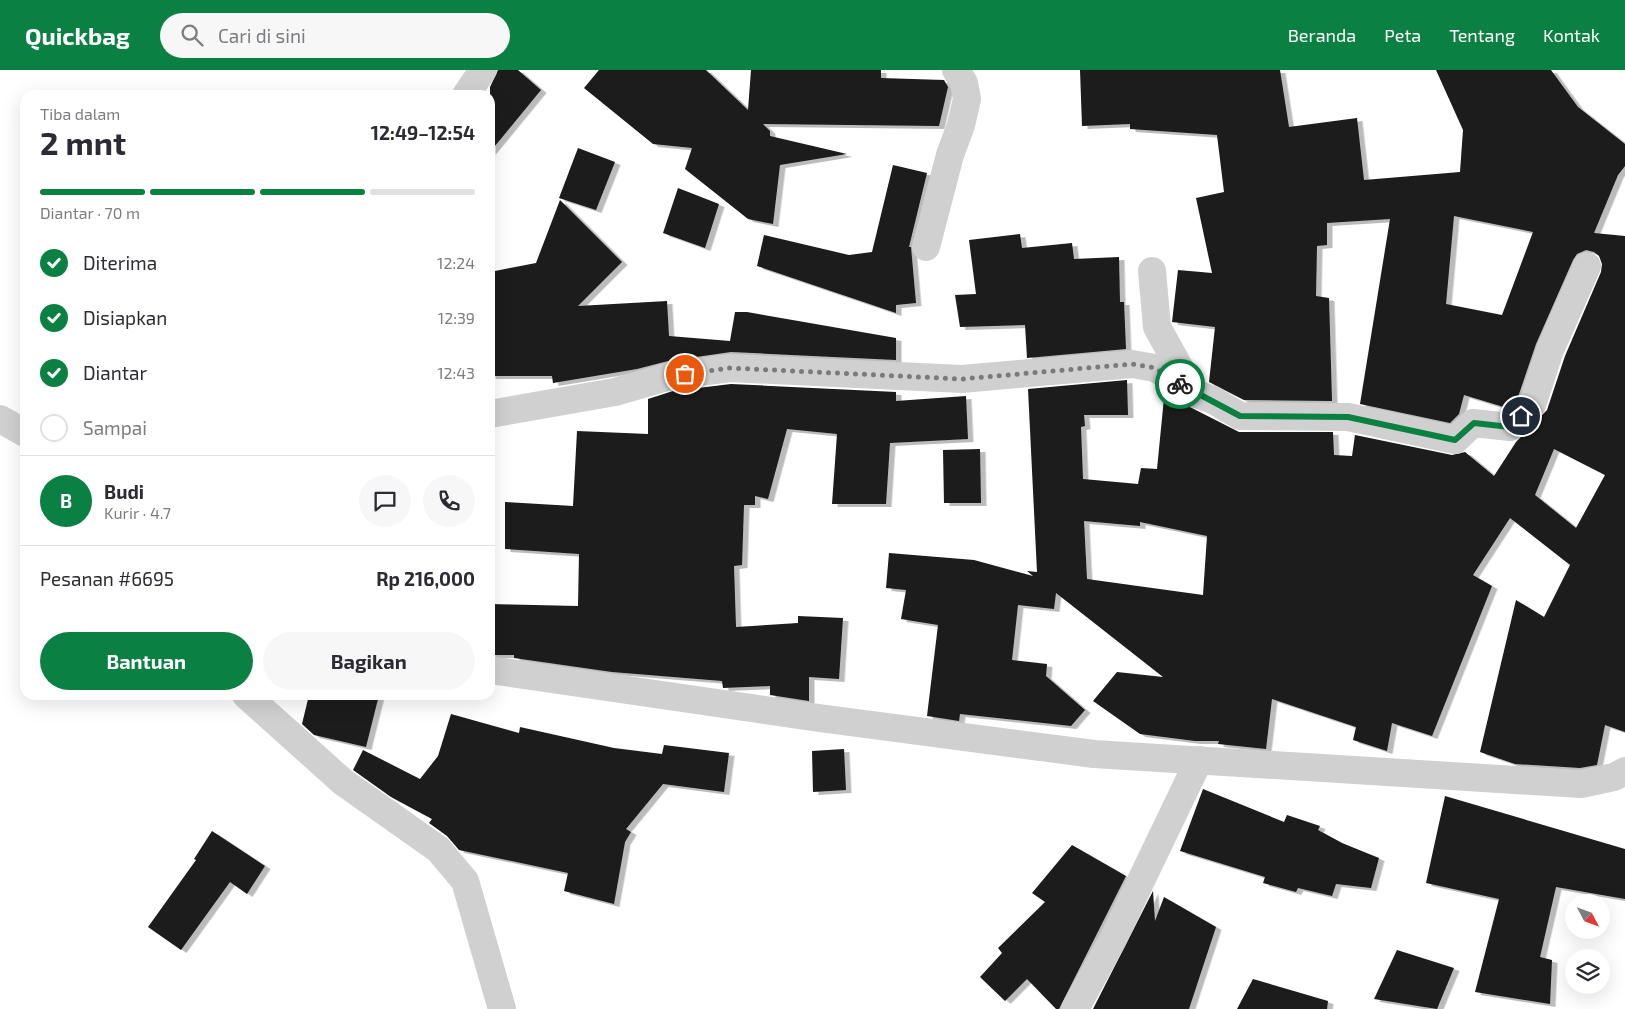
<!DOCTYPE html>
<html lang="id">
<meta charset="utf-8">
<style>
:root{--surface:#fff;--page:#f7f7f7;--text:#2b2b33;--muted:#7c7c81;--line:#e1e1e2;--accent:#0b8043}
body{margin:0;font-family:"Exo 2",sans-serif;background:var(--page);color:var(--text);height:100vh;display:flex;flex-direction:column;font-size:19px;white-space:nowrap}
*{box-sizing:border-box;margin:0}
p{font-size:16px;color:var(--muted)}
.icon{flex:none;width:28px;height:28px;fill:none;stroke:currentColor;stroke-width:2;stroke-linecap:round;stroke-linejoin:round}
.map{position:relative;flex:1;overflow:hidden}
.side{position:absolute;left:20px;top:20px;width:475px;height:610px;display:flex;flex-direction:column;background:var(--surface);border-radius:15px;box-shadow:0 5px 20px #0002}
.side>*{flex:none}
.needle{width:32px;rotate:131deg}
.controls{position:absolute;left:1565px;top:824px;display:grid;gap:10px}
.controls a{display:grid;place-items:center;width:45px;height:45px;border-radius:50%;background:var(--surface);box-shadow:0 5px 20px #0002;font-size:25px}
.pin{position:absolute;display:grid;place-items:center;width:42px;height:42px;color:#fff;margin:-21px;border:2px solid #fff;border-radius:50%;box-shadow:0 1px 5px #0007}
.courier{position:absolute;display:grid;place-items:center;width:50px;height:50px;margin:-25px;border:4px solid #0b8043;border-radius:50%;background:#fff;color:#222;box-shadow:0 1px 6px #0007}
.headline em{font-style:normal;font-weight:700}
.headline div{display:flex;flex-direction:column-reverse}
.headline{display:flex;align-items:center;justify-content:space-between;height:85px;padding:0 20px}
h1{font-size:32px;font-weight:700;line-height:38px}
.bar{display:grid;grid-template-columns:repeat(4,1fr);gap:8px 5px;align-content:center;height:60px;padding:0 20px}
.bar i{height:6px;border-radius:4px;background:var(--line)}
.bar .selected{background:var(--accent)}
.bar p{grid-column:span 4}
.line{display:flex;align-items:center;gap:12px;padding:0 20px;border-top:1px solid var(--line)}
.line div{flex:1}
.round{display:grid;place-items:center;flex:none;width:52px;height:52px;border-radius:26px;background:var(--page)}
ol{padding:0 20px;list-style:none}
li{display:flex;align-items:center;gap:15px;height:55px}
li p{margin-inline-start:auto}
li .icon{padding:5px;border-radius:50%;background:var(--accent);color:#fff;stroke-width:4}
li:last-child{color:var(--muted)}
li i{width:28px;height:28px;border:2px solid var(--line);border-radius:50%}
.primary-button{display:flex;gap:10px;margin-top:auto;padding:10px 20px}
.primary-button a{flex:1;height:58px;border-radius:30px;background:var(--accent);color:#fff;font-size:20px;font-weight:700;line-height:58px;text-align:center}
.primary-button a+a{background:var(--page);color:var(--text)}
header{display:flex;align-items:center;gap:30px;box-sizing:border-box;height:70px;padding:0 25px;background:var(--accent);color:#fff}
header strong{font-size:24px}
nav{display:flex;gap:28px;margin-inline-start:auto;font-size:18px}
.search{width:350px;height:45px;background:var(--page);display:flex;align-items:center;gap:12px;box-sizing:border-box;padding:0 18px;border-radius:28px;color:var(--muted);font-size:19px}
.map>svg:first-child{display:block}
.building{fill:#1a1a1a;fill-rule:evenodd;filter:url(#shadow)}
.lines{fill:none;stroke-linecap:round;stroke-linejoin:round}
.minor{stroke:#d0d0d0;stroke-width:28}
.tertiary{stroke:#d0d0d0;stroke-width:28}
.done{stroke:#7a7a7a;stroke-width:5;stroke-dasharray:0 9}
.route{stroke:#0b8043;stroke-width:6}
</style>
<header>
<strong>Quickbag</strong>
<div class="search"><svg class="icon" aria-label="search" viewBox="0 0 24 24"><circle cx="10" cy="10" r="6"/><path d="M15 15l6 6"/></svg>Cari di sini</div>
<nav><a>Beranda</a><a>Peta</a><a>Tentang</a><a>Kontak</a></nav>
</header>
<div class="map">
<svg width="1625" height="939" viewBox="0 0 1625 939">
<defs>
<filter id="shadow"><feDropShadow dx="5.5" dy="3" stdDeviation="0" flood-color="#0004"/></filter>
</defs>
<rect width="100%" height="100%" fill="#fff"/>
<!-- building -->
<g class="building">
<polygon points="498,0 518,0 541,20 490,82 490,17"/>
<polygon points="599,0 706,0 748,40 751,0 881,0 881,8 944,10 948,17 939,56 763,54 770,61 770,66 847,84 780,95 773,154 748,149 685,99 692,78 653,74 584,18"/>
<path d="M1080,0H1280L1289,57L1357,48L1364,110L1460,102L1463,60L1436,0H1551L1578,37L1625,74V96L1618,105L1594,163L1625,166V662L1605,655L1597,695L1580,698L1515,694L1480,682L1516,530L1544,547L1570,495L1510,448L1473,505L1492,516L1432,666L1392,653L1387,681L1353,670L1356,657L1272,629L1266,679L1218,674L1219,671H1195L1140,664L1093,631L1117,602L1163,607L1056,523L1054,539L1018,535L1012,590L1047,594L1046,606L1085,640L1071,656L960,644L959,651L927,646L938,555L901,549L906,520L886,518L889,483L974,490L1033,506L1027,501L1037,502L1028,319L1127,310L1128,345H1084L1085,356L1081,357L1083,409L1138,414L1141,398L1157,399L1164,328L1174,329L1239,362H1333L1334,385L1352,386L1355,365L1452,385L1465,382L1494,406L1516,372L1547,340L1565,286L1601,202L1602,194L1599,186L1594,182L1586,180L1577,184L1573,190L1536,274L1518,327L1507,338L1464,325L1459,344L1450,353L1360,334L1390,149L1327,153V175L1317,176L1316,226L1329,228L1332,331L1244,330L1209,312L1215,257L1172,252L1178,200L1212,203L1196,128L1224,122L1217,65L1130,59V54L1082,56ZM1454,146L1533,162L1502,245L1446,234ZM1554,379L1605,405L1576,458L1535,425ZM1084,451L1140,456V452L1207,466L1203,525L1087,509Z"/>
<polygon points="578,78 615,92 596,140 559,128"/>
<polygon points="893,95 927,103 909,177 911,177 916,233 896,235 896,243 757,196 764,165 849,185 872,182"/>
<polygon points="678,118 719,134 705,178 663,163"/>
<polygon points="560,130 622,192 578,236 667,231 669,266 730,271 735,242 747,242 896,268 896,290 731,282 668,291 637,299 553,313 552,306 490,306 490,202 536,193"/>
<polygon points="1020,164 1022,178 1072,173 1074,189 1119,187 1120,232 1124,232 1126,279 1027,288 1025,255 960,257 955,225 976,224 969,170"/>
<polygon points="731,314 896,322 896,331 966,326 968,369 890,373 886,434 832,434 837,364 787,359 768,429 755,426 755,435 744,435 742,495 734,496 736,557 798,553 798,546 843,548 839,609 809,607 809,631 770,625 770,616 723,618 722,611 612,602 514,588 514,585 490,585 490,534 578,536 579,484 505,479 505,432 573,436 577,361 648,364 648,329 673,321"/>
<polygon points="980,379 981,433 944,433 943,380"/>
<polygon points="309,625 379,625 366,677 314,665 302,654"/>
<polygon points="451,644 519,663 520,657 614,678 662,684 664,675 729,683 724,722 663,714 626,759 631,762 625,772 614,834 564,821 568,803 459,780 447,766 429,753 432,749 391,727 353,700 363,680 420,709 438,686"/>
<polygon points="844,679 846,720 813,722 812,681"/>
<polygon points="1203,719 1284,752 1287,745 1320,756 1318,760 1342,773 1379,788 1371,818 1336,814 1332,826 1298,818 1296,822 1263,813 1265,807 1180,781"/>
<polygon points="1445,726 1625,779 1625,829 1556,817 1540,887 1552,890 1550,934 1475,922 1499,829 1426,813"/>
<polygon points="212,761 265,796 247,824 230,812 181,880 148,857 196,790 194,789"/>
<polygon points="1072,775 1126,806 1059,939 1056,939 1027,909 1005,931 980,907 1002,883 998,878 1045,832 1032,823"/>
<polygon points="1153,821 1155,851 1164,827 1216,857 1189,939 1093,939"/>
<polygon points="1397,880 1454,898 1437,939 1374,929"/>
<polygon points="1253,909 1328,931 1327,939 1237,939"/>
</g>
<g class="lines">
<!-- minor -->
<g class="minor">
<polyline points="466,25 483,0"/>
<polyline points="926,177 950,85 961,55 967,29 964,13 956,0"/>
<polyline points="1152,201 1157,257 1192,320"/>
<polyline points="490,344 615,322 670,306 730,298 962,309 1132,294 1155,298 1194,323 1213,330 1240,346 1348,347 1455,370 1473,353 1510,357 1532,335 1550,280 1587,196"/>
<polyline points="246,625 343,712 438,779 465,811 502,939"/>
<polyline points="1075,939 1113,869 1199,690"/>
</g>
<!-- tertiary -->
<g class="tertiary">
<polyline points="0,349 25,363"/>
<polyline points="490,600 819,648 1094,684 1581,714 1614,707 1625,701"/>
</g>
</g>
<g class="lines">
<!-- done -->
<polyline class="done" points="685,304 730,298 962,309 1132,294 1155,298 1180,314"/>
<!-- route -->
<polyline class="route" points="1180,314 1240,346 1348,347 1455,370 1474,353 1510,357 1521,346"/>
</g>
</svg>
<div class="controls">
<a><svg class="needle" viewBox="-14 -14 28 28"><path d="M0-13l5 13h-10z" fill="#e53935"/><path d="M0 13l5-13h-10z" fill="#7c7c81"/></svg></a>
<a><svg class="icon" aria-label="layers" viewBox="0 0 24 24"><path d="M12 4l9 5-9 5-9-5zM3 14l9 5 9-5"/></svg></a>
</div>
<div class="pin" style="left:685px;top:304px;background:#ea580c"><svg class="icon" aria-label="bag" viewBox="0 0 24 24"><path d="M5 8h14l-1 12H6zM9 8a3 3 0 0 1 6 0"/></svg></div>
<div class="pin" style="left:1521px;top:346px;background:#1f2937"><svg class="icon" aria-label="home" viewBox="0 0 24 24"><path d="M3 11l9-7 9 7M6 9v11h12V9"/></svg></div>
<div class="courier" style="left:1180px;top:314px"><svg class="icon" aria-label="bike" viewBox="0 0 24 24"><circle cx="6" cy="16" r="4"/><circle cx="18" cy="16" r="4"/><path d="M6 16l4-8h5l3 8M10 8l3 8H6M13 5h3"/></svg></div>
<section class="side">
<div class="headline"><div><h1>2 mnt</h1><p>Tiba dalam</p></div><em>12:49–12:54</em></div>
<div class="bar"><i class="selected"></i><i class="selected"></i><i class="selected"></i><i></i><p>Diantar · 70 m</p></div>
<ol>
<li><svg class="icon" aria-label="check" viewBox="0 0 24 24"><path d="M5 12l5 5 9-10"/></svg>Diterima<p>12:24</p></li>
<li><svg class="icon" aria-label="check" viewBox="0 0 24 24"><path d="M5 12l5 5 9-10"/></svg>Disiapkan<p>12:39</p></li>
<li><svg class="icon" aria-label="check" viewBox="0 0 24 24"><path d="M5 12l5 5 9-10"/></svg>Diantar<p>12:43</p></li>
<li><i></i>Sampai</li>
</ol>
<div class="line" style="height:90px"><b class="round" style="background:var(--accent);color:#fff">B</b><div><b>Budi</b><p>Kurir · 4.7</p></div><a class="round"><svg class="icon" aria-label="chat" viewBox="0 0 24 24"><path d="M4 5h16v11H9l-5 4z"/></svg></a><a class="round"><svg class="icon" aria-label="phone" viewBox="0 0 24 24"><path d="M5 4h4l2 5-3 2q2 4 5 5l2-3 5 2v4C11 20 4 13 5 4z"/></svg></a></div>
<div class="line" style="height:65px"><div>Pesanan #6695</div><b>Rp 216,000</b></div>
<div class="primary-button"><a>Bantuan</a><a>Bagikan</a></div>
</section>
</div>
